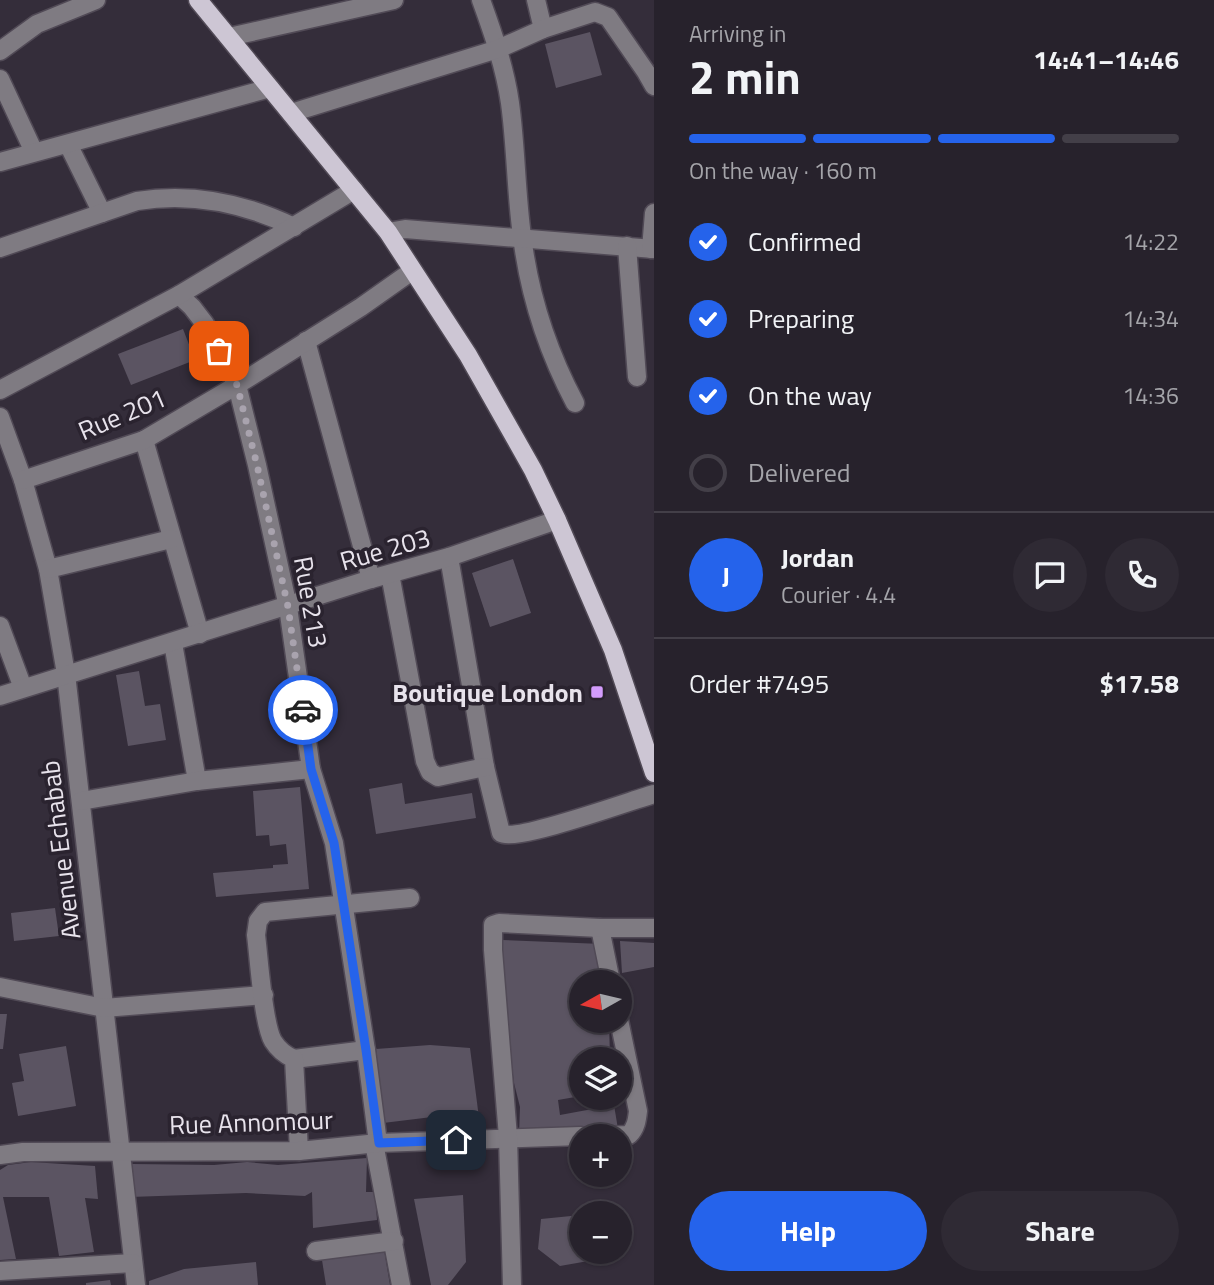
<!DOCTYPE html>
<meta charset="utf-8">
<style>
:root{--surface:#27222c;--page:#2f2a34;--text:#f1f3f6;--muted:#a4a4a9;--line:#433f48;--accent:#2563eb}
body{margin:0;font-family:"Titillium Web",sans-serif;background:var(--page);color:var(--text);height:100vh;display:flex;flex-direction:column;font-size:26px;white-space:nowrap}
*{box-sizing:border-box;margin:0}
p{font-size:23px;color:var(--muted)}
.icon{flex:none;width:38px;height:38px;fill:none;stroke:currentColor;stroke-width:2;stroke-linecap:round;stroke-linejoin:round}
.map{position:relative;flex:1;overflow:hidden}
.panel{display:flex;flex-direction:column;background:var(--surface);width:560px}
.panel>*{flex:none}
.needle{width:46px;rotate:262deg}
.tools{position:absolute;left:569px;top:970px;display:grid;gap:14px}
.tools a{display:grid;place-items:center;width:63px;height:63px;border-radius:50%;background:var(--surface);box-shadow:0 2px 5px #0004,0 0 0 2px var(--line);font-size:35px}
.pin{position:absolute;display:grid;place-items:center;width:60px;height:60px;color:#fff;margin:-30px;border-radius:14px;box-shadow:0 4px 10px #0006}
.courier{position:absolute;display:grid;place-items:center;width:70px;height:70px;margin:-35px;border:5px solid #2563eb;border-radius:50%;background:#fff;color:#222;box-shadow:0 2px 9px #0007}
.headline em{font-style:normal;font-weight:700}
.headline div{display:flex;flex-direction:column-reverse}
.headline{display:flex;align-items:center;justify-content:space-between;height:119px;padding:0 35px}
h1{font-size:46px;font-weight:700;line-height:52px}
.bar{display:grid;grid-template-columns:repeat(4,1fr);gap:10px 7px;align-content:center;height:84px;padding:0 35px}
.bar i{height:9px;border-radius:5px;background:var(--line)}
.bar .current{background:var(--accent)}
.bar p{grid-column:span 4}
.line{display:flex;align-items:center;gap:18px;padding:0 35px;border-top:2px solid var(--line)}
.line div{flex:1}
.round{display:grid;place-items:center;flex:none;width:74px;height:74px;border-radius:37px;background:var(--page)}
ol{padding:0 35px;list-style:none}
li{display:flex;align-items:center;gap:21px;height:77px}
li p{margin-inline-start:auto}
li .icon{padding:7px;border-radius:50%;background:var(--accent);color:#fff;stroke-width:4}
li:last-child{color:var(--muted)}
li i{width:38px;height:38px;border:4px solid var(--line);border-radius:50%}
.button{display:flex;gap:14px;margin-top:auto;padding:14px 35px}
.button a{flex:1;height:80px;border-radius:42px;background:var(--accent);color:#fff;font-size:28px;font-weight:700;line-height:80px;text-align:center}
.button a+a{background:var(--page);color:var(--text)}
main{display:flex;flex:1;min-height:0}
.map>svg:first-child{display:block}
.building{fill:#5b5462}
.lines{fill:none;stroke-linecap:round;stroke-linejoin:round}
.minor-casing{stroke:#514a56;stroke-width:21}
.major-casing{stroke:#514a56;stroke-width:21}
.minor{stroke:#7f7b82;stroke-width:18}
.major{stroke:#cdc6d4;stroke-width:18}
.done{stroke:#a9a3ae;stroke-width:7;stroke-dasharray:0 12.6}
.route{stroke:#2563eb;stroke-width:9}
.poi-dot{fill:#d39cfc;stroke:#2a232f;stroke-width:2.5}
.labels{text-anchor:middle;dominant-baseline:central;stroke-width:7;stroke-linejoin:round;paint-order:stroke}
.street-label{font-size:26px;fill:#e8e3ec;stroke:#2a232f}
.poi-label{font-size:26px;font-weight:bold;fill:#e8e3ec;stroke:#2a232f;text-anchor:end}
</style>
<main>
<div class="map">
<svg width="654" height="1285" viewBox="0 0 654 1285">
<rect width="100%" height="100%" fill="#342d3a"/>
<!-- building -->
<g class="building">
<polygon points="590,32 602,75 556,88 545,44"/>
<polygon points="183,329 195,360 131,385 118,354"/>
<polygon points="513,559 531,613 490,627 472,573"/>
<polygon points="139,671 145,706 160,704 166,740 128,746 116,675"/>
<polygon points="402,783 405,804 472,793 476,818 376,834 369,789"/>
<polygon points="300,787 309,889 216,897 213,873 273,868 273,865 288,864 286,844 270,846 269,835 256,836 253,791"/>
<polygon points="55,908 59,936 14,941 11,913"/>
<polygon points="502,940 602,944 604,982 581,982 581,1020 609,1020 610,1059 581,1059 581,1096 558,1100 560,1115 614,1105 619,1135 519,1135 520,1107 514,1083 508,1032"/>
<polygon points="620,941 654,943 654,967 622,973"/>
<polygon points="0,1014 7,1014 3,1049 0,1049"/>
<polygon points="430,1045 470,1048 479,1118 432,1117 383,1123 376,1049"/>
<polygon points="66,1046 76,1106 18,1116 12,1083 24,1081 19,1054"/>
<polygon points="367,1158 366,1192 375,1192 377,1220 313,1228 312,1192 305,1196 246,1193 130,1197 132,1164 214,1165 247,1162 278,1165"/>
<polygon points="31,1162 95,1166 98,1199 85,1198 94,1252 59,1256 49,1197 3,1197 16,1259 0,1260 0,1170 8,1165"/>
<polygon points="463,1195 466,1262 448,1285 431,1285 414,1199"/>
<polygon points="581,1215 581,1251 594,1251 594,1260 560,1266 538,1249 541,1219"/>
<polygon points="383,1243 390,1285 326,1285 321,1254"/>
<polygon points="256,1262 258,1285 149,1285 149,1281 184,1269"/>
<polygon points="110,1280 111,1285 86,1285 86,1283"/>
</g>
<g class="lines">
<defs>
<g id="minor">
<path d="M481,0C493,33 505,68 510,103C516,147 516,192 522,236C529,293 548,352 575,403"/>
<polyline points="536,0 543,29"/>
<polyline points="229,37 394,0"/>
<polyline points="0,51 37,24 96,0"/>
<polyline points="0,79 34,152"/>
<polyline points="291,113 498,49 543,29 595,12 608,17 646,72 654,86"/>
<polyline points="68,144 102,213"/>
<polyline points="0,162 270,88"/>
<polyline points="388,232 405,229 654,249"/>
<polyline points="627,246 637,377"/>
<path d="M0,248L137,201C192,192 244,203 294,227"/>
<polyline points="651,249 654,213"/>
<polyline points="179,295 192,307 205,324 237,385 257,465 288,607 311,769 334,843 366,1050 378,1143"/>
<polyline points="306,341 371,579"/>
<polyline points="0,390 179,295 354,190"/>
<polyline points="0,417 23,480 48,569 66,674 136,1285"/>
<polyline points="144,440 200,634"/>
<polyline points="23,480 144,440 237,385 361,307 412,271"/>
<path d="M449,557L485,767L501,833C517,842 630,801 654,794"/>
<polyline points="48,569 171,539"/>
<polyline points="390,574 425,761 430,772 438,777 485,767"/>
<polyline points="0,626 23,688"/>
<polyline points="173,643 197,781"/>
<polyline points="0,696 371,579 449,557 557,520"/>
<polyline points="81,801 197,781 311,769"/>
<polyline points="600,928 611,982"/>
<polyline points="0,987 104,1008 264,995"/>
<polyline points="294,1059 366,1050"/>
<path d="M601,1136L629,1135C636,1128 637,1120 638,1111L619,1020"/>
<polyline points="374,1143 401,1285"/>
<path d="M299,1151L294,1059C285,1055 278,1049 273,1041C263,1024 259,958 256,935L258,921L265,912L410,898"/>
<polyline points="0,1155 23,1152 299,1151 378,1143 581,1136"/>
<polyline points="316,1251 394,1241"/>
<polyline points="0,1271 133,1263"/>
<polyline points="512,1285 508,1137 493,950 493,925 499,923 600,928 654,928"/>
</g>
<polyline id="major" points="198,0 388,232 468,355 533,470 557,520 613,650 654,773"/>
</defs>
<!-- minor casing -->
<use href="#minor" class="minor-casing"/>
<!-- major casing -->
<use href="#major" class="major-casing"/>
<!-- minor -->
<use href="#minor" class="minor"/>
<!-- major -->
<use href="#major" class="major"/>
</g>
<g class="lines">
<!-- done -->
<polyline class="done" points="219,351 237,385 257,465 288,607 303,710"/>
<!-- route -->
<polyline class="route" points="303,710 311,769 334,843 366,1050 379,1143 456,1140"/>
</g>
<!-- markers -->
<rect class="poi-dot" x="590" y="685" width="14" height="14" rx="3.5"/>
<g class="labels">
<!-- street labels -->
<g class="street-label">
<text transform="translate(122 414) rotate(-23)">Rue 201</text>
<text transform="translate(385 549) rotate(-16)">Rue 203</text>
<text transform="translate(311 602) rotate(80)">Rue 213</text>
<text transform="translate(60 850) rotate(-97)">Avenue Echabab</text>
<text transform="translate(251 1122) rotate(-2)">Rue Annomour</text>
</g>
<!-- poi labels -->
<g class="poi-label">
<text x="583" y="692">Boutique London</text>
</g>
</g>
</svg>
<div class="tools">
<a><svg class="needle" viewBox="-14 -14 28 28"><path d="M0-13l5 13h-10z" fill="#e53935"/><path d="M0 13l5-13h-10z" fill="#a4a4a9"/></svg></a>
<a><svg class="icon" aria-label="layers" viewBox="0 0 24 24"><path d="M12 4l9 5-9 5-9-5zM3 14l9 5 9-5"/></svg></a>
<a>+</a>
<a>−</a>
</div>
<div class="pin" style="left:219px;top:351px;background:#ea580c"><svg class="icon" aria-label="bag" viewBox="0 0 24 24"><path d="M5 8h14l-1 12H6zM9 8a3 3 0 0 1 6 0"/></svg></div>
<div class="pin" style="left:456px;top:1140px;background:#1f2937"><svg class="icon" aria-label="home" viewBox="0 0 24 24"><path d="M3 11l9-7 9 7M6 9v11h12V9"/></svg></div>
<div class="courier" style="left:303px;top:710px"><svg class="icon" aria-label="car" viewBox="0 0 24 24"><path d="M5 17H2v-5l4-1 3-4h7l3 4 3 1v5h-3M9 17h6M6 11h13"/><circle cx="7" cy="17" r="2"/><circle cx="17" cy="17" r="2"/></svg></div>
</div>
<section class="panel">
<div class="headline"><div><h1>2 min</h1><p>Arriving in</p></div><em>14:41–14:46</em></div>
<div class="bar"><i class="current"></i><i class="current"></i><i class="current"></i><i></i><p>On the way · 160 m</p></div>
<ol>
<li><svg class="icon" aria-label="check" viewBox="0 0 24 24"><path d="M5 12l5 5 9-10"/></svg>Confirmed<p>14:22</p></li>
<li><svg class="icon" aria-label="check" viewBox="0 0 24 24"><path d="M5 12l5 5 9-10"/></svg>Preparing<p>14:34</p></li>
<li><svg class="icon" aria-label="check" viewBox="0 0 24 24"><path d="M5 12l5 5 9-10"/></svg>On the way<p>14:36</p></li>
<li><i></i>Delivered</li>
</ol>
<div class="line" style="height:126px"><b class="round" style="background:var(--accent);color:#fff">J</b><div><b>Jordan</b><p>Courier · 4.4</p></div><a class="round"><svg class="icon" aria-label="chat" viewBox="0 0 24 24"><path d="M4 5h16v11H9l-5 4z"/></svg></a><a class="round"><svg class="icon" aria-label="phone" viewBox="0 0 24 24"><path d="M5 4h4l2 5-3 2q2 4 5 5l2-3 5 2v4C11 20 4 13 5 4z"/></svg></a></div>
<div class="line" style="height:91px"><div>Order #7495</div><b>$17.58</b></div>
<div class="button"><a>Help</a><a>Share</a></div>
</section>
</main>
